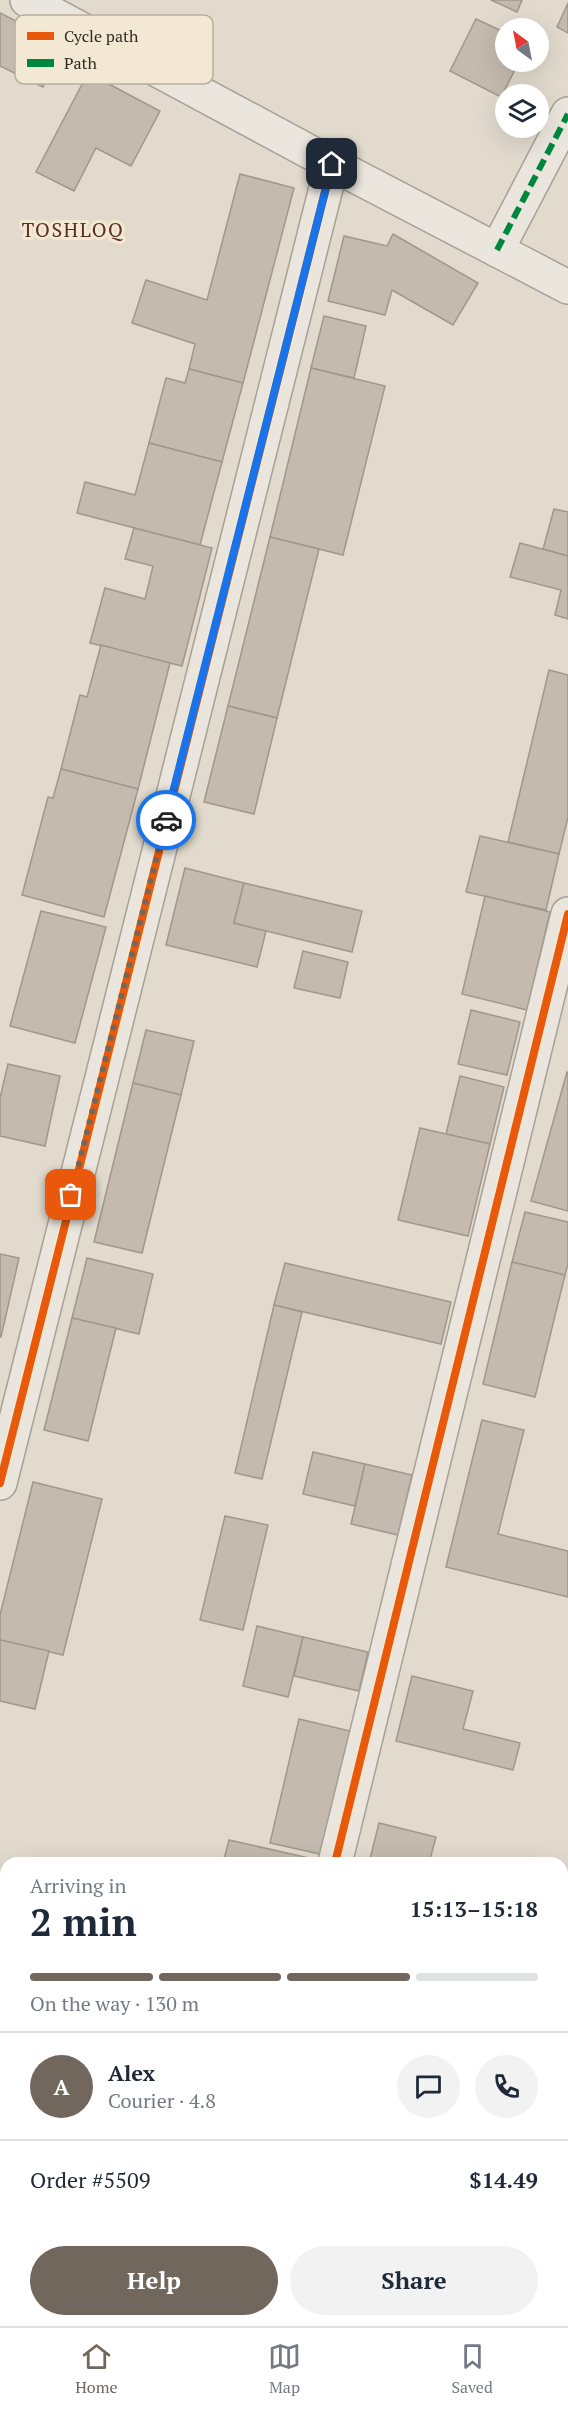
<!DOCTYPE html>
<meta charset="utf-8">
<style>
:root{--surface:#fff;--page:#f2f2f3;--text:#1f2937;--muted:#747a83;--line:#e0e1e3;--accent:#71675c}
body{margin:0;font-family:"PT Serif",serif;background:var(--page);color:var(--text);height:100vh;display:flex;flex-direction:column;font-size:22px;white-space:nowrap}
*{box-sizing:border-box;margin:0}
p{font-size:20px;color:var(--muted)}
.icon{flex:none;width:33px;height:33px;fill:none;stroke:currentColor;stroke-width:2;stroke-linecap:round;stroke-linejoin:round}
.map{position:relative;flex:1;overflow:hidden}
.sheet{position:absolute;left:0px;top:1857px;width:568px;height:470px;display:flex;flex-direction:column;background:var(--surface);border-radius:18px 18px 0 0;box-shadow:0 6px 24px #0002}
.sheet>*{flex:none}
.needle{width:39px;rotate:328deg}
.controls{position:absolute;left:495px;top:18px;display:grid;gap:12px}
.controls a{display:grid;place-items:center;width:54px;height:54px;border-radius:50%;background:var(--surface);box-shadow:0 6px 24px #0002;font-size:30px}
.pin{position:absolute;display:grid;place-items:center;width:51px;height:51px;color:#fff;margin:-26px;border-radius:12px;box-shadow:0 3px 9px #0006}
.courier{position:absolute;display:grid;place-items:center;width:60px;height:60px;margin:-30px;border:4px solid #1a73e8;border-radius:50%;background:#fff;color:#222;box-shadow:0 2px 8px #0007}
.headline em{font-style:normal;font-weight:600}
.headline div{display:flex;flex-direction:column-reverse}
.headline{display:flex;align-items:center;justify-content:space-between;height:102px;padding:0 30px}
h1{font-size:39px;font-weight:600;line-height:45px}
.bar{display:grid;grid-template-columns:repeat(4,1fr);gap:9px 6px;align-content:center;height:72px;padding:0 30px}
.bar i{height:8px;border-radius:4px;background:var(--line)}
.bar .current{background:var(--accent)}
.bar p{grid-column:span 4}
.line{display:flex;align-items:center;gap:15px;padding:0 30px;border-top:2px solid var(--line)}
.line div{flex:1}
.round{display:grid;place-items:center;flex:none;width:63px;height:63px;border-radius:32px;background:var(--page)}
.primary-button{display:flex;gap:12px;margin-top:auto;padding:12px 30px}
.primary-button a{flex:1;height:69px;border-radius:36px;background:var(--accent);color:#fff;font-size:24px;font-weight:600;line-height:69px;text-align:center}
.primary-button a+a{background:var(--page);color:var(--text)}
.dock{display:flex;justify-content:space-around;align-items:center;height:84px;border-top:2px solid var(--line);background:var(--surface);font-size:16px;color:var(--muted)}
.dock a{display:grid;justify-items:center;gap:3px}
.dock .current{color:var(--accent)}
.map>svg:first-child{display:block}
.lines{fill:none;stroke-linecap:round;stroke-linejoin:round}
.stream{stroke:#b8c6bd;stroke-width:10}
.building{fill:#c4baae;stroke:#a1978d;stroke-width:1.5}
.minor-casing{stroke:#a6a096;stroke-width:36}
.minor{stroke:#eae6de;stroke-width:33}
.quiet{stroke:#00873e;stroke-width:6;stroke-dasharray:12 6;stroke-linecap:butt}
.cycleway-casing{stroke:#f2e8d4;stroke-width:11}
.cycleway{stroke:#e8590c;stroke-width:8}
.done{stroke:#71675c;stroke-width:6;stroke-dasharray:0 10.8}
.route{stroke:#1a73e8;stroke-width:8}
.labels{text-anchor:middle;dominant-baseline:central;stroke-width:6;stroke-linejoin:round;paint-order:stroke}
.quarter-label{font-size:20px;letter-spacing:1.5px;fill:#5c2e23;stroke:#f2e8d4}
.key{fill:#f2e8d4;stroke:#b9af9e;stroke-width:1.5}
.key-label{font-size:16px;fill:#34291f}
</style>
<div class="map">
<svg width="568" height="2326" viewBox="0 0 568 2326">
<rect width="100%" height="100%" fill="#e1dacd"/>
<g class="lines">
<!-- stream -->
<g class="stream">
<polyline points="562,1909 568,1886"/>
<polyline points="465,2326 466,2320"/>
</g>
</g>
<!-- building -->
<g class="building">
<polygon points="491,0 522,0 517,12"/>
<polygon points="568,3 568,33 557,27"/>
<polygon points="0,13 65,46 43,87 0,66"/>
<polygon points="476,19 506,33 506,62 519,62 501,97 450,71"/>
<polygon points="88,73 160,111 131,166 96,148 74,191 36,172"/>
<polygon points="240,174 294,188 243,383 189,369 195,344 132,323 146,280 207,300"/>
<polygon points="393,234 478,283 453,325 392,290 385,315 328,301 344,236 387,246"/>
<polygon points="324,316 366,326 354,378 311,368"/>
<polygon points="311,368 385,386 343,555 270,537"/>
<polygon points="189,369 243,383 222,462 149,443 166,378 185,383"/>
<polygon points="149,443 222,462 200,545 77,513 85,482 135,495"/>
<polygon points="554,509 568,512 568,556 543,549"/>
<polygon points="134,528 212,548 182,666 90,643 105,588 145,599 153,566 125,559"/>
<polygon points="270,537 319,549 277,718 228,706"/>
<polygon points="520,543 568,556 568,619 555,615 561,590 510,577"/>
<polygon points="101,645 170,663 138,789 61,769 80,695 87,697"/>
<polygon points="549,670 568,675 568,817 559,854 508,842"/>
<polygon points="228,706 277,718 254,814 204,802"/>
<polygon points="61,769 138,789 104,917 22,895 48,797 53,798"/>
<polygon points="480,836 559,854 546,910 466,892"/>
<polygon points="185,868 244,883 234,923 266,931 257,967 166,945"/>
<polygon points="244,883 362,911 352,952 234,923"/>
<polygon points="485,896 550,912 527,1010 462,994"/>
<polygon points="41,911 106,927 75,1043 10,1026"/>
<polygon points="303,951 348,962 340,998 294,988"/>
<polygon points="471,1010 520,1022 507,1075 458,1064"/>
<polygon points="146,1030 194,1041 181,1095 133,1083"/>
<polygon points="8,1064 60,1076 45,1146 0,1136 0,1098"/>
<polygon points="567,1072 568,1073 568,1211 531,1201"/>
<polygon points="460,1076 504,1087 490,1144 446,1134"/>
<polygon points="133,1083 181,1095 142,1253 94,1242"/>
<polygon points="420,1128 490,1144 468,1236 398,1220"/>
<polygon points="525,1212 568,1222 568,1264 565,1275 512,1262"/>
<polygon points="0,1254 19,1258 1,1337 0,1337"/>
<polygon points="87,1258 153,1274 139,1334 72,1318"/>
<polygon points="512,1262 565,1275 535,1397 483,1384"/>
<polygon points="285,1263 451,1302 441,1344 274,1305"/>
<polygon points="274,1305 302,1312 262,1479 235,1473"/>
<polygon points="72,1318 116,1328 88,1441 44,1430"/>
<polygon points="482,1420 524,1430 498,1534 568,1551 568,1597 446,1567"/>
<polygon points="313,1452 365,1464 355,1506 303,1494"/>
<polygon points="365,1464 412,1475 398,1535 351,1524"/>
<polygon points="33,1482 102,1499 63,1655 0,1640 0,1615"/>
<polygon points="225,1516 268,1525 243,1630 200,1620"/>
<polygon points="257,1626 303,1637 288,1697 243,1686"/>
<polygon points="303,1637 368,1652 359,1691 294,1676"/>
<polygon points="0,1640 49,1651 35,1709 0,1701"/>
<polygon points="412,1676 473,1691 463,1729 520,1743 513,1770 396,1741"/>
<polygon points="299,1719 350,1731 320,1854 270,1843"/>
<polygon points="379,1823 436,1837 429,1863 369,1863"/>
<polygon points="229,1840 309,1858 307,1863 223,1863"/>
<polygon points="249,2320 346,2320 344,2326 247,2326"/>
<polygon points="361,2320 398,2320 397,2326 381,2326"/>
</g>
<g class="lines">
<defs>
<g id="minor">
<polyline points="27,0 332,164 568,287"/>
<polyline points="497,250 568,114"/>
<polyline points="0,1483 332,164"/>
<polyline points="335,1863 568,914"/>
<polyline points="562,2051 568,2028"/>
<polyline points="497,2326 499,2320"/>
</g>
</defs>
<!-- minor casing -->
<use href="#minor" class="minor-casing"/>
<!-- minor -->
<use href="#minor" class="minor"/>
<!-- quiet -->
<polyline class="quiet" points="497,250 568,114"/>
<defs>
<g id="cycleway">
<polyline points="0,1483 332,164"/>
<polyline points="335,1863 568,914"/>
</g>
</defs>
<!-- cycleway casing -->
<use href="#cycleway" class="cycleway-casing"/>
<!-- cycleway -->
<use href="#cycleway" class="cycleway"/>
</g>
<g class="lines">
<!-- done -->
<polyline class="done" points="71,1195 166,820"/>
<!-- route -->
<polyline class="route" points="166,820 332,164"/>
</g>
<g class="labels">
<!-- quarter labels -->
<g class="quarter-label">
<text x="73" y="229">TOSHLOQ</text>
</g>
</g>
<!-- legend -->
<rect x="15" y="15" width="198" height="69" rx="9" class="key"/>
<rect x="27" y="32" width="27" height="8" fill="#e8590c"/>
<rect x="27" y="59" width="27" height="8" fill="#00873e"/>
<g class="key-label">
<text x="64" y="42">Cycle path</text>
<text x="64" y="69">Path</text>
</g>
</svg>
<div class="controls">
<a><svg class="needle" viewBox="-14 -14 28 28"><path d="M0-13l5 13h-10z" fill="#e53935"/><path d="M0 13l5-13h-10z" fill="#747a83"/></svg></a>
<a><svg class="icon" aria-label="layers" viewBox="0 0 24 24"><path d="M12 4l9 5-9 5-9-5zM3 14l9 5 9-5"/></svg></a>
</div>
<div class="pin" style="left:71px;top:1195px;background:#ea580c"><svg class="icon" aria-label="bag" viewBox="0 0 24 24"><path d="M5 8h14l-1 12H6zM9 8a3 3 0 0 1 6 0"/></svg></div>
<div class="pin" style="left:332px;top:164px;background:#1f2937"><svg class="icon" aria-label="home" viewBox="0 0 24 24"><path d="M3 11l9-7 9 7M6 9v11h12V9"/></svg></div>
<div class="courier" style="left:166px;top:820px"><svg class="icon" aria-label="car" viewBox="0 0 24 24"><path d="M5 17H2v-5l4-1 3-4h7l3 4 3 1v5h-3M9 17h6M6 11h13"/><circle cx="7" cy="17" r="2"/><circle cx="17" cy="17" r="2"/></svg></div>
<section class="sheet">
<div class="headline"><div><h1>2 min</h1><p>Arriving in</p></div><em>15:13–15:18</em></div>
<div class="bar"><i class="current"></i><i class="current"></i><i class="current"></i><i></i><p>On the way · 130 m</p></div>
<div class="line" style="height:108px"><b class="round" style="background:var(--accent);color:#fff">A</b><div><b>Alex</b><p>Courier · 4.8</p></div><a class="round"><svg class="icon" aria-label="chat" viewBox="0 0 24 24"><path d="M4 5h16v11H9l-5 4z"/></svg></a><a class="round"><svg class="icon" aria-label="phone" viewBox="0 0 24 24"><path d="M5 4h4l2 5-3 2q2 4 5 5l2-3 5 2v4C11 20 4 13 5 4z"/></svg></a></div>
<div class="line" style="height:78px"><div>Order #5509</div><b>$14.49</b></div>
<div class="primary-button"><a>Help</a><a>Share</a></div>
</section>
</div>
<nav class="dock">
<a class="current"><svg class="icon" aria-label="home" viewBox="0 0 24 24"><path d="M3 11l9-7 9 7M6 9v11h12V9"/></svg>Home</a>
<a><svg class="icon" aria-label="map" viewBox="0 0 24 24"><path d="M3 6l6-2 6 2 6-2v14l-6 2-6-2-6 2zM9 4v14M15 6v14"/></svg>Map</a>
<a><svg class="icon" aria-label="saved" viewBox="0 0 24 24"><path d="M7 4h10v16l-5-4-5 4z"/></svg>Saved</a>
</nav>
